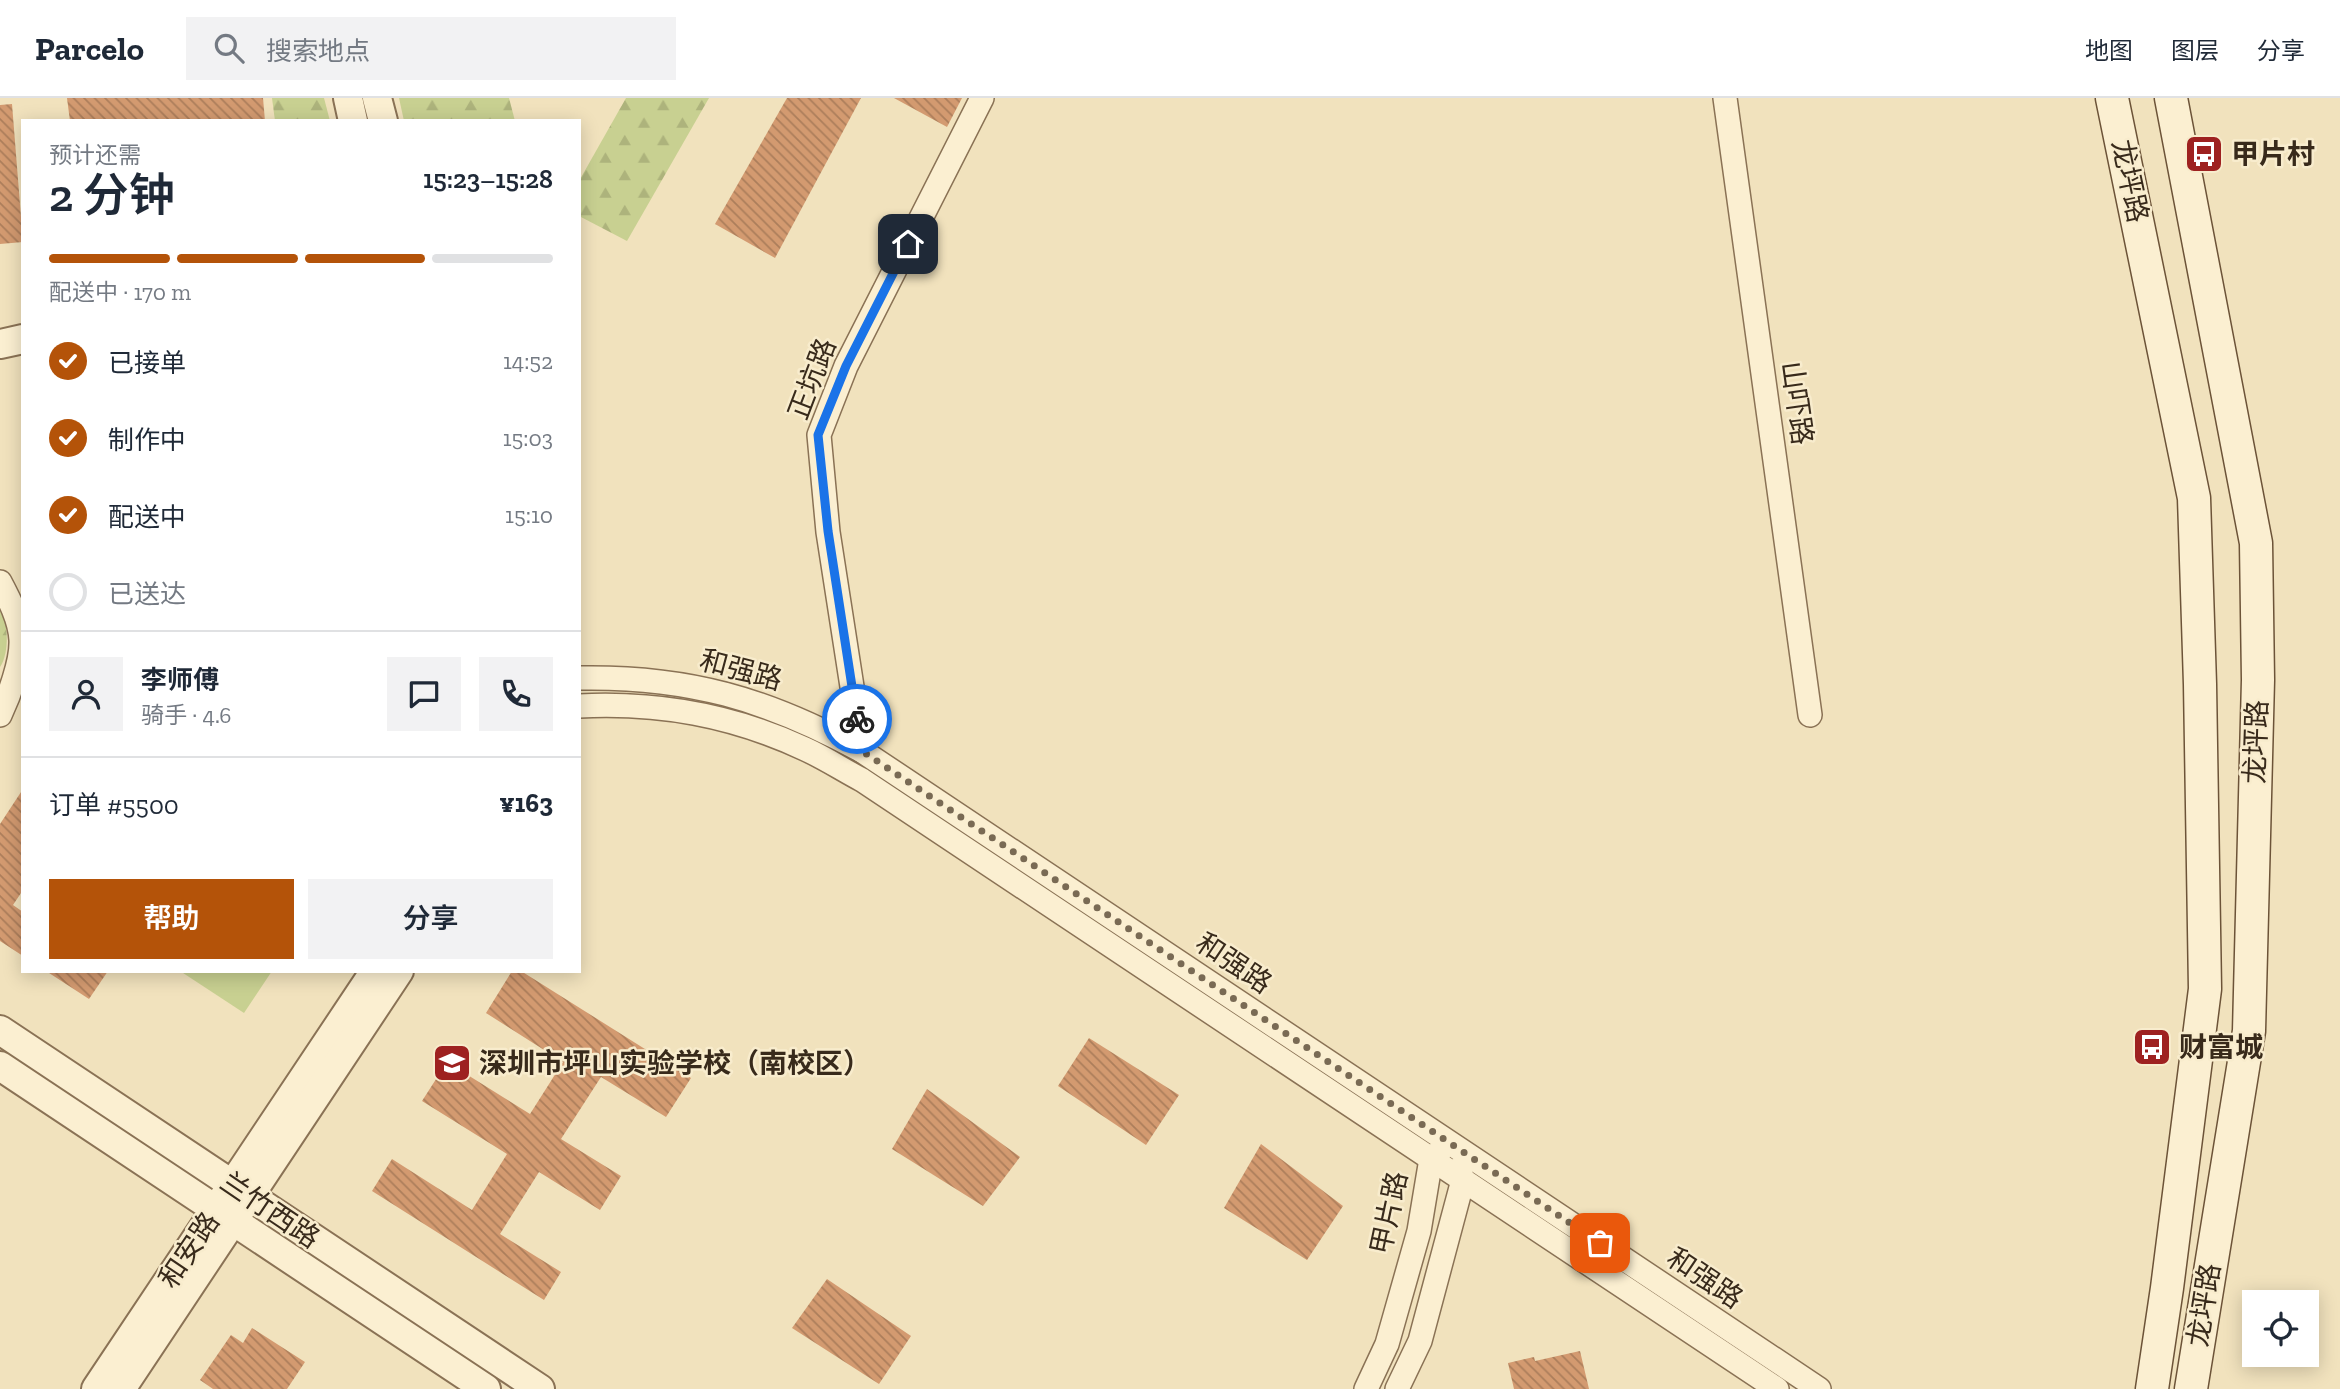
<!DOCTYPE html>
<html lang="zh">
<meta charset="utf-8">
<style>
:root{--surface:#fff;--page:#f2f2f3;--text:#1f2937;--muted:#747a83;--line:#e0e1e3;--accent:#b45309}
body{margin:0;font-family:"Zilla Slab","Noto Sans SC",serif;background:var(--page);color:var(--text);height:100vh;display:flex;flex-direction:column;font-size:26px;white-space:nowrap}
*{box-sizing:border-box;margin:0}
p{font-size:23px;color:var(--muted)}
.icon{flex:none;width:38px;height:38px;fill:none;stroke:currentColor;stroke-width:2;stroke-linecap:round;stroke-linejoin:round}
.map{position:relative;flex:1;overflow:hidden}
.details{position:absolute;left:21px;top:21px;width:560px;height:854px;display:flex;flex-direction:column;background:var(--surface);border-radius:0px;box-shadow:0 4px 18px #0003}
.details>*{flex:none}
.tools{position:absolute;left:2242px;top:1192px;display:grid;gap:14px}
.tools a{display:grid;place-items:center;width:77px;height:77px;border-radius:0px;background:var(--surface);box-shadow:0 4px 18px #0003;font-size:35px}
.pin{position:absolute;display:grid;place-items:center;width:60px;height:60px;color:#fff;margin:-30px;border-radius:14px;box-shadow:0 4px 10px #0006}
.courier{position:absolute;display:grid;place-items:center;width:70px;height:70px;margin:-35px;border:5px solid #1a73e8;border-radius:50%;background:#fff;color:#222;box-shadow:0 2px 9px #0007}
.head em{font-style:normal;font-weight:600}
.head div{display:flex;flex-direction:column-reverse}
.head{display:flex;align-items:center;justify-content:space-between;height:119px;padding:0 28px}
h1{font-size:46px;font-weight:600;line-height:52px}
.bar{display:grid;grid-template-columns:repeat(4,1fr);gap:10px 7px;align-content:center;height:84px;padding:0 28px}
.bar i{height:9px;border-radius:5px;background:var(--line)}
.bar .selected{background:var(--accent)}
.bar p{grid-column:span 4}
.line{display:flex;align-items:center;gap:18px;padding:0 28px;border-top:2px solid var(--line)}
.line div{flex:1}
.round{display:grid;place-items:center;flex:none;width:74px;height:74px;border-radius:0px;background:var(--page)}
ol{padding:0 28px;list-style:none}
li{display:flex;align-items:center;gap:21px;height:77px}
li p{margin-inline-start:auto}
li .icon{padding:7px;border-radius:50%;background:var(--accent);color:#fff;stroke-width:4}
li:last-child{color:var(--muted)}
li i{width:38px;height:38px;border:4px solid var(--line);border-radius:50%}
.cta{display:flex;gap:14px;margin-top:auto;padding:14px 28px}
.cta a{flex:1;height:80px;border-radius:0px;background:var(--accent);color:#fff;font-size:28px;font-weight:600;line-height:80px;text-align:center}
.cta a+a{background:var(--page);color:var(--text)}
header{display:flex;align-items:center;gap:42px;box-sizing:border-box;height:98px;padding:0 35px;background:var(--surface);border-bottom:2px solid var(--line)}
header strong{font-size:33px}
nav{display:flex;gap:38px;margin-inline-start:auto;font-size:24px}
.search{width:490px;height:63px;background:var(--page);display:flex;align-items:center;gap:18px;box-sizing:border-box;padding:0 24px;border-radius:0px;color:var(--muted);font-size:26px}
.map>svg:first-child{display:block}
.grass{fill:#c8d091}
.forest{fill:url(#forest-firs)}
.building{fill:url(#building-back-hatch)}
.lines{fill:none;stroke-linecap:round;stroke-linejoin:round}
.minor-casing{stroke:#8a7255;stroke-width:26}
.tertiary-casing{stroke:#8a7255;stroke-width:32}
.secondary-casing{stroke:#6c5338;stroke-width:35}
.minor{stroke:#fbefd1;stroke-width:23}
.tertiary{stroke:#fbefd1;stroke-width:28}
.secondary{stroke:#fbefd1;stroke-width:32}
.done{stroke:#796a54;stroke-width:7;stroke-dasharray:0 12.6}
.route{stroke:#1a73e8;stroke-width:9}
.labels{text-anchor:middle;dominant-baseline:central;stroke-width:5;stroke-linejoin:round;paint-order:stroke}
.poi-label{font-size:28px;font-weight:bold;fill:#382a1b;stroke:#f8eccd;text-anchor:start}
.street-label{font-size:28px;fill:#382a1b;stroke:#f8eccd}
</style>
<header>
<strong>Parcelo</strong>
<div class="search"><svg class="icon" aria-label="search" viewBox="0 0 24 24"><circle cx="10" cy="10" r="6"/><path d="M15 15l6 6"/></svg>搜索地点</div>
<nav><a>地图</a><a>图层</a><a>分享</a></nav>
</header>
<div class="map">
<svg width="2340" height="1291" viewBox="0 0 2340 1291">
<defs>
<pattern id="forest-firs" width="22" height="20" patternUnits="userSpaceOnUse" patternTransform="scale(1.75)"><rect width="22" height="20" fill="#c8d091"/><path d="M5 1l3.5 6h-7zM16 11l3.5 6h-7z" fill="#adb37c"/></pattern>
<pattern id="building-back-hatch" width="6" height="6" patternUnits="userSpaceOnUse" patternTransform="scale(1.75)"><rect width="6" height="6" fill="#d39a70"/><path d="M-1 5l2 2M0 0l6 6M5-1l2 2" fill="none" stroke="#ac7e5b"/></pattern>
</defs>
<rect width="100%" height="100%" fill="#f1e2bd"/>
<!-- grass -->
<polygon class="grass" points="180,873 272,873 244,915"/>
<!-- forest -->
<g class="forest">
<polygon points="272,0 324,0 330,23 275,23"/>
<polygon points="399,0 509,0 515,23 404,23"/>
<polygon points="626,0 709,0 627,143 579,118 579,83"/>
<path d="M0,507C8,522 10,555 0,569Z"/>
</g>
<!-- building -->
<g class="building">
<polygon points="67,0 263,0 265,23 70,23"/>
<polygon points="787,0 861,0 775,160 715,126"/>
<polygon points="894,0 962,0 947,29"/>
<polygon points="12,6 23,144 0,146 0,7"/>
<polygon points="23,691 23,792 13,807 23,814 23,858 0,843 0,726"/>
<polygon points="46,873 108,873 89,901"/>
<polygon points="512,873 521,873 691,980 666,1019 601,979 561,1041 621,1078 600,1112 539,1074 500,1136 561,1174 544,1202 372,1093 392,1061 472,1112 507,1056 422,1003 447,964 530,1016 563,964 486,915"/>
<polygon points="1089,940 1179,997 1146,1047 1058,988"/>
<polygon points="927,991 1020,1059 983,1108 892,1051"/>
<polygon points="1261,1046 1343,1108 1307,1162 1224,1110"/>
<polygon points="827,1181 911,1238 879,1286 792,1230"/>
<polygon points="252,1230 305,1264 287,1291 213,1291 200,1282 231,1237 243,1245"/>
<polygon points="1580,1253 1589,1291 1514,1291 1508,1265 1534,1259 1535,1263"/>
</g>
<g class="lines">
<defs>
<g id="minor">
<polyline points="1725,0 1810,617"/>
<path d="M0,484C9,501 20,522 21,542C22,563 9,598 0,617"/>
<path d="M579,580C688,578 767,601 862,653L1819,1291"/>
<path d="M579,608C659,604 732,617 805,651C825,660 843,672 862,682L1777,1291"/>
<polyline points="862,653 828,434 819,337 846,268 982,0"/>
<polyline points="1366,1291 1387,1246 1419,1133 1431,1061 1440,1053"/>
<polyline points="1397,1291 1420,1243 1463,1082 1459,1071"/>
</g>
<g id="tertiary">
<polyline points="348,0 353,23"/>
<polyline points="377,0 383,23"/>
<polyline points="0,246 23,241"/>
<polyline points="0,932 540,1291"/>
<polyline points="0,968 486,1291"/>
<polyline points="96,1291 375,873"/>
<polyline points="121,1291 399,873"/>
</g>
<g id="secondary">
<polyline points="2112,0 2194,400 2200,586 2205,891 2167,1190 2152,1291"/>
<polyline points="2171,0 2256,445 2258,582 2249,933 2191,1291"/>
</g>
</defs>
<!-- minor casing -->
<use href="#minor" class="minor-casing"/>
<!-- tertiary casing -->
<use href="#tertiary" class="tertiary-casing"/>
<!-- secondary casing -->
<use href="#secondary" class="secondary-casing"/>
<!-- minor -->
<use href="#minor" class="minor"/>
<!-- tertiary -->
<use href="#tertiary" class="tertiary"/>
<!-- secondary -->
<use href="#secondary" class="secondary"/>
</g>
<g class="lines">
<!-- done -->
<polyline class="done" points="857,621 862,653 1600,1145"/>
<!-- route -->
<polyline class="route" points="857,621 828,433 818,337 846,268 908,146"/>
</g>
<!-- icons -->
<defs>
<symbol id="bus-square" viewBox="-11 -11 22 22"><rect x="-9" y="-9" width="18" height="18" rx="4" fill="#9e2120" stroke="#f8eccd"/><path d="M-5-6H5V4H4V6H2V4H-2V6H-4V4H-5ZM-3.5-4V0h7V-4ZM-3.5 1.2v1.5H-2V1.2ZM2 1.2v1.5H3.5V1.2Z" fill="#fff"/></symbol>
<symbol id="school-square" viewBox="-11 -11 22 22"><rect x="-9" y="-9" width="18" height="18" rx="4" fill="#9e2120" stroke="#f8eccd"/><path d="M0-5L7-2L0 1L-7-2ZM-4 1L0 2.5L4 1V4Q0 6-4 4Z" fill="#fff"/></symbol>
</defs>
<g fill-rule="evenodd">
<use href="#bus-square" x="2182" y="34" width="44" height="44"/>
<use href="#bus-square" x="2130" y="927" width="44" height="44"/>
<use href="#school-square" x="430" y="943" width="44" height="44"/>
</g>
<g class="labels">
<!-- poi labels -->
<g class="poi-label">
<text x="2231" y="56">甲片村</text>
<text x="2179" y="949">财富城</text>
<text x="479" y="965">深圳市坪山实验学校（南校区）</text>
</g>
<!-- street labels -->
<g class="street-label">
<text transform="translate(2130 83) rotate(78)">龙坪路</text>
<text transform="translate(812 281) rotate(-69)">正坑路</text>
<text transform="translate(1797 305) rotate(82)">山吓路</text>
<text transform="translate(741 572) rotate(15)">和强路</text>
<text transform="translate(2256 644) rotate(-88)">龙坪路</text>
<text transform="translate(1234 865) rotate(34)">和强路</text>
<text transform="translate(270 1112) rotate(34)">兰竹西路</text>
<text transform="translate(1389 1115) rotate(-78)">甲片路</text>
<text transform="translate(189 1152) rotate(-56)">和安路</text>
<text transform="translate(1705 1180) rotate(34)">和强路</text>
<text transform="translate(2204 1207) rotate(-81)">龙坪路</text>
</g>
</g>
</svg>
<div class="tools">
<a><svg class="icon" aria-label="locate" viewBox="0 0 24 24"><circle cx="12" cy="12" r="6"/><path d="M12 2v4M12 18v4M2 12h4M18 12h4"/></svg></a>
</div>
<div class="pin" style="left:1600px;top:1145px;background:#ea580c"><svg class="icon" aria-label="bag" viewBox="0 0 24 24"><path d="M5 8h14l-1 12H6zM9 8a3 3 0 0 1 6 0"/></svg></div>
<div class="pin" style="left:908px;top:146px;background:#1f2937"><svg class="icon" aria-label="home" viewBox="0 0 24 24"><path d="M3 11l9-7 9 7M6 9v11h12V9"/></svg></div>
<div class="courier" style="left:857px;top:621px"><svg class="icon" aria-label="bike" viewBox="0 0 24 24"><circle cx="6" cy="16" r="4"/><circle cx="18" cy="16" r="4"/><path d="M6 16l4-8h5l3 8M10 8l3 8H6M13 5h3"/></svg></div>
<section class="details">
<div class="head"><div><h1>2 分钟</h1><p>预计还需</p></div><em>15:23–15:28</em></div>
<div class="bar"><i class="selected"></i><i class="selected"></i><i class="selected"></i><i></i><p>配送中 · 170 m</p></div>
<ol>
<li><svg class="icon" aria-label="check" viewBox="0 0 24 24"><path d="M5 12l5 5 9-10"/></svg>已接单<p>14:52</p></li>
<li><svg class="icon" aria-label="check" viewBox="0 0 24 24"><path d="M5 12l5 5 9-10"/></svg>制作中<p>15:03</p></li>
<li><svg class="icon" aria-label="check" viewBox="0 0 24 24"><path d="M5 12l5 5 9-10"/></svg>配送中<p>15:10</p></li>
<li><i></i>已送达</li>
</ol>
<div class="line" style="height:126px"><a class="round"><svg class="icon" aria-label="person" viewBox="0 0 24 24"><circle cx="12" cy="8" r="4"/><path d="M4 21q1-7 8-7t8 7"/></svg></a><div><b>李师傅</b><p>骑手 · 4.6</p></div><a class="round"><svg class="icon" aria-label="chat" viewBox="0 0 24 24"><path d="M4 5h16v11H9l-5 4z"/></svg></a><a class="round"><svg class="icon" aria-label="phone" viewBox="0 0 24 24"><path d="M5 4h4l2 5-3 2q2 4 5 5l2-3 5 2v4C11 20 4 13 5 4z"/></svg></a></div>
<div class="line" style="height:91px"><div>订单 #5500</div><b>¥163</b></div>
<div class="cta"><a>帮助</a><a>分享</a></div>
</section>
</div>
